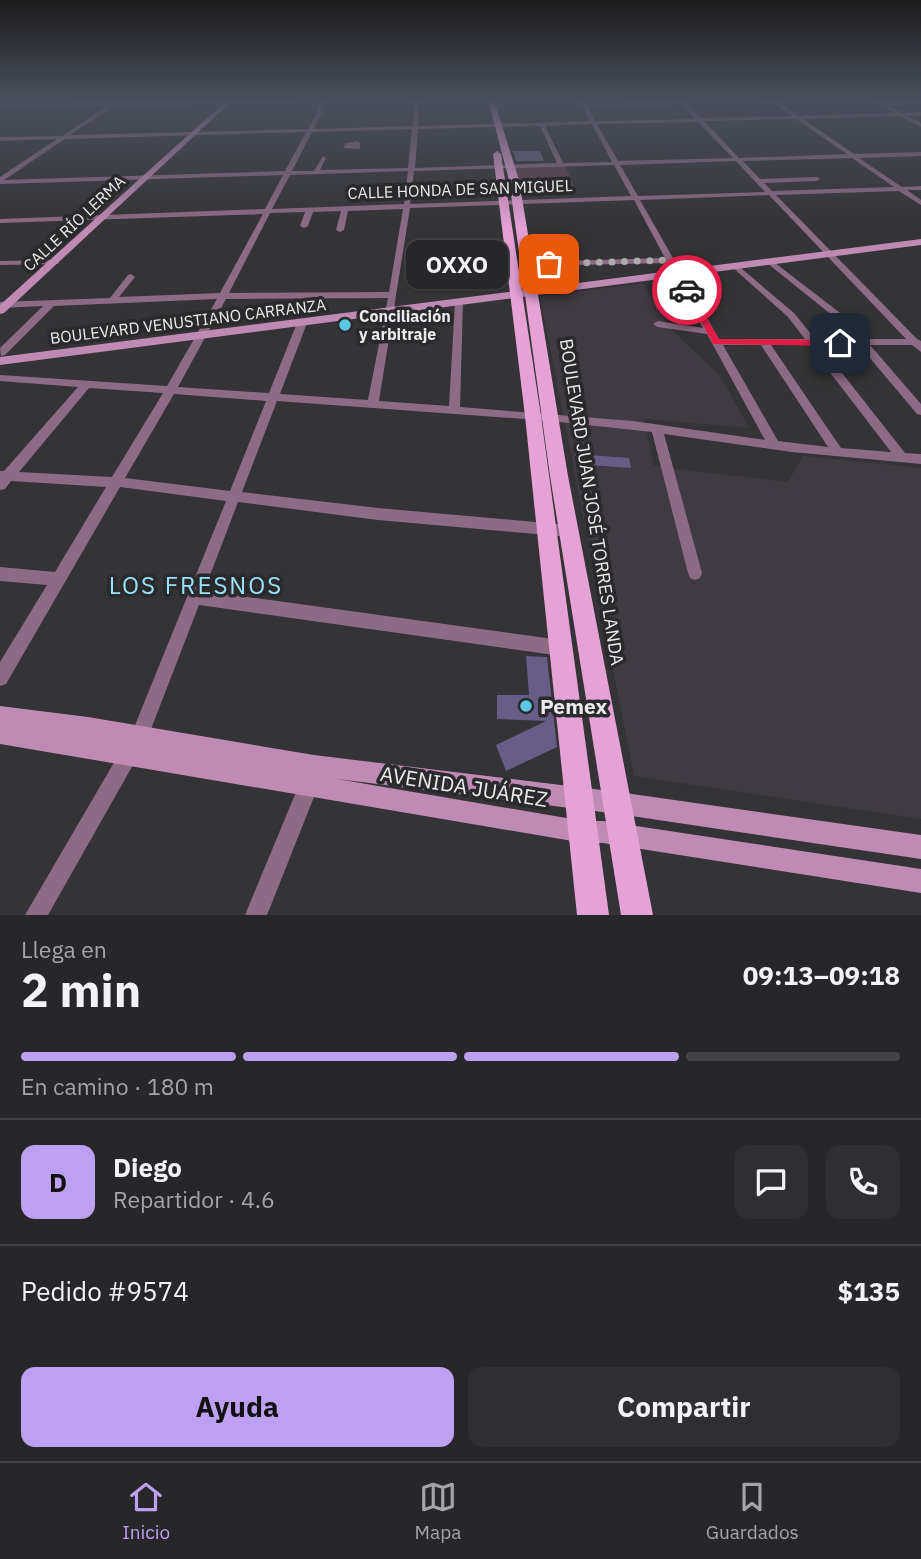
<!DOCTYPE html>
<html lang="es">
<meta charset="utf-8">
<style>
:root{--surface:#272628;--page:#2f2e30;--text:#f1f3f6;--muted:#a4a5a8;--line:#434345;--accent:#bca0f2}
body{margin:0;font-family:"IBM Plex Sans",sans-serif;background:var(--page);color:var(--text);height:100vh;display:flex;flex-direction:column;font-size:26px;white-space:nowrap}
*{box-sizing:border-box;margin:0}
p{font-size:23px;color:var(--muted)}
.icon{flex:none;width:38px;height:38px;fill:none;stroke:currentColor;stroke-width:2;stroke-linecap:round;stroke-linejoin:round}
.map{position:relative;height:915px;overflow:hidden}
.sheet{display:flex;flex-direction:column;background:var(--surface);flex:1}
.sheet>*{flex:none}
.pin{position:absolute;display:grid;place-items:center;width:60px;height:60px;color:#fff;margin:-30px;border-radius:14px;box-shadow:0 4px 10px #0006}
.courier{position:absolute;display:grid;place-items:center;width:70px;height:70px;margin:-35px;border:5px solid #e11d48;border-radius:50%;background:#fff;color:#222;box-shadow:0 2px 9px #0007}
.bubble{position:absolute;height:49px;border-radius:14px;background:var(--surface);box-shadow:0 2px 5px #0004,0 0 0 2px var(--line);font-size:23px;font-weight:700;line-height:49px;text-align:center}
.summary em{font-style:normal;font-weight:700}
.summary div{display:flex;flex-direction:column-reverse}
.summary{display:flex;align-items:center;justify-content:space-between;height:119px;padding:0 21px}
h1{font-size:46px;font-weight:700;line-height:52px}
.bar{display:grid;grid-template-columns:repeat(4,1fr);gap:10px 7px;align-content:center;height:84px;padding:0 21px}
.bar i{height:9px;border-radius:5px;background:var(--line)}
.bar .current{background:var(--accent)}
.bar p{grid-column:span 4}
.line{display:flex;align-items:center;gap:18px;padding:0 21px;border-top:2px solid var(--line)}
.line div{flex:1}
.round{display:grid;place-items:center;flex:none;width:74px;height:74px;border-radius:14px;background:var(--page)}
.button{display:flex;gap:14px;margin-top:auto;padding:14px 21px}
.button a{flex:1;height:80px;border-radius:14px;background:var(--accent);color:#111;font-size:28px;font-weight:700;line-height:80px;text-align:center}
.button a+a{background:var(--page);color:var(--text)}
.tab-bar{display:flex;justify-content:space-around;align-items:center;height:98px;border-top:2px solid var(--line);background:var(--surface);font-size:19px;color:var(--muted)}
.tab-bar a{display:grid;justify-items:center;gap:4px}
.tab-bar .current{color:var(--accent)}
.map>svg:first-child{display:block}
.built{fill:#403b42}
.green{fill:#5e404c}
.building{fill:#685d86}
.lines{fill:none;stroke-linecap:round;stroke-linejoin:round}
.street{fill:#8d6b85;fill-rule:evenodd}
.secondary{fill:#bf8ab3;fill-rule:evenodd}
.primary{fill:#e6a1d7;fill-rule:evenodd}
.route{fill:#e11d48}
.done{stroke:#abaaac;stroke-width:7;stroke-dasharray:0 12.6}
.poi-dot{fill:#5bc8e6;stroke:#2a292b;stroke-width:2.5}
.labels{text-anchor:middle;dominant-baseline:central;stroke-width:7;stroke-linejoin:round;paint-order:stroke}
.far-street-label{font-size:16px;fill:#ebeaec;stroke:#2a292b}
.far-poi-label{font-size:16px;font-weight:bold;fill:#ebeaec;stroke:#2a292b;text-anchor:start}
.street-label{font-size:18px;fill:#ebeaec;stroke:#2a292b}
.near-poi-label{font-size:21px;font-weight:bold;fill:#ebeaec;stroke:#2a292b;text-anchor:start}
.near-street-label{font-size:21px;fill:#ebeaec;stroke:#2a292b}
.near-quarter-label{font-size:24px;letter-spacing:2px;fill:#97e2f9;stroke:#2a292b}
</style>
<div class="map">
<svg width="921" height="915" viewBox="0 0 921 915">
<rect width="100%" height="100%" fill="#343335"/>
<!-- built -->
<polygon class="built" points="643,283 667,325 721,377 749,428 644,419 654,466 788,482 803,456 921,468 921,819 634,776 540,297"/>
<!-- green -->
<polygon class="green" points="564,164 575,188 564,189 564,192 522,194 514,166"/>
<!-- building -->
<g class="building">
<polygon points="513,151 540,151 544,161 516,161"/>
<polygon points="575,454 629,458 631,468 576,464"/>
<polygon points="526,656 547,657 557,747 506,771 496,745 546,721 497,719 497,695 529,695"/>
</g>
<g class="lines">
<!-- street -->
<g class="street">
<path d="M297,100H371L327,102L314,129L413,126L415,100H419L418,126L590,121L579,100H583L586,105L679,102L678,100H741L684,101L701,118L792,116L770,100H813L779,102L798,116L895,113L872,100H877L883,103L921,102V104L888,105L902,113L921,112V116H908L921,123V127L900,116L803,119L854,154L921,152V156L859,158L902,187L921,186V190H907L921,200V205L899,191L776,195L917,339L921,341V352L912,345H870L921,404V415L917,414L859,345H820L905,453L921,454V464L792,452L664,434L702,573L700,578L695,580L690,578L688,573L652,432L551,421L277,401L242,492L378,508L569,525L574,527L576,531L574,535L569,537L378,520L238,502L204,591L561,640L567,642L569,648L567,654L561,656L199,605L146,742L48,915H25L133,730L226,501L120,487L6,684L0,686V662L47,585L0,581V567L55,572L106,487L11,481L5,489L0,490V471H4L78,387L0,381V375L167,386L217,299L54,306L5,355L1,356L0,348L43,306L0,308V302L110,298L128,275L131,274L135,277L119,297L220,293L263,214L0,223V219L265,209L283,175L0,184V177L57,139L0,141V137L62,136L107,106L0,107V105L112,103L116,101L118,103ZM322,102L308,129L70,135L114,106ZM682,104L695,119L595,121L588,107ZM796,119L847,154L739,158L704,121ZM698,122L733,158L618,161L597,124ZM592,124L612,162L563,163L545,126ZM540,126L557,163L415,168L418,129ZM412,129L408,168L320,170L326,158L323,156L314,171H292L312,132ZM306,132L285,171L4,180L65,139ZM852,158L894,187L772,191L764,183L817,181L820,179L817,177L760,179L743,161ZM736,161L765,192L638,196L620,165ZM614,165L631,196L410,204L414,171ZM408,171L404,204L272,209L290,175ZM769,195L906,339H864L844,316L770,259L766,261L767,263L838,320L854,339H815L794,313L735,263L731,265L732,267L788,317L805,339H719L640,200ZM634,200L665,258L527,262L523,264L527,266L668,263L703,328L658,321L653,324L658,327L707,334L765,440L633,421L460,407L463,302L459,299L455,302L449,406L379,401L410,208ZM403,209L389,292L229,293L270,213L305,212L300,226L304,228L308,226L313,212L341,211L336,230L340,232L344,230L348,211ZM388,298L368,400L280,394L307,323L302,320L297,323L269,393L178,387L226,299ZM723,345H761L828,447L778,441ZM771,345H809L891,452L841,448ZM89,388L163,393L112,477L19,472ZM174,394L266,401L230,491L125,478Z"/>
<polygon points="756,100 761,100 764,103 760,104"/>
<polygon points="357,141 360,143 360,149 343,148 346,143"/>
<polygon points="55,260 59,262 58,264 0,265 0,261"/>
<polygon points="308,777 315,780 318,787 267,915 245,915 301,780"/>
</g>
<!-- secondary -->
<g class="secondary">
<polygon points="227,100 233,100 4,313 0,314 0,305"/>
<polygon points="921,239 921,245 0,365 0,357"/>
<polygon points="0,706 88,717 314,755 618,792 921,835 921,859 618,814 337,779 584,821 603,821 921,869 921,893 603,843 584,843 0,744"/>
</g>
<!-- primary -->
<g class="primary">
<polygon points="488,100 494,100 519,180 568,476 653,915 621,915 550,476 509,180"/>
<polygon points="497,151 501,154 541,416 609,915 577,915 525,416 493,154"/>
</g>
</g>
<!-- sky -->
<linearGradient id="sky" x2="0" y2="1"><stop stop-color="#1d1c1d"/><stop offset="0.44" stop-color="#4a505c"/><stop offset="1" stop-color="#4a505c" stop-opacity="0"/></linearGradient>
<rect width="921" height="228" fill="url(#sky)"/>
<!-- route -->
<polygon class="route" points="684,288 689,288 719,339 840,340 844,343 840,346 713,344"/>
<g class="lines">
<!-- done -->
<polyline class="done" points="549,264 671,260 687,290"/>
</g>
<!-- markers -->
<g class="poi-dot">
<circle cx="345" cy="325" r="7"/>
<circle cx="526" cy="706" r="7"/>
</g>
<g class="labels">
<!-- far-street labels -->
<g class="far-street-label">
<text transform="translate(460 189) rotate(-2)">CALLE HONDA DE SAN MIGUEL</text>
<text transform="translate(74 223) rotate(-43)">CALLE RÍO LERMA</text>
<text transform="translate(188 321) rotate(-7)">BOULEVARD VENUSTIANO CARRANZA</text>
</g>
<!-- far-poi labels -->
<g class="far-poi-label">
<text x="359" y="316">Conciliación<tspan x="359" dy="18">y arbitraje</tspan></text>
</g>
<!-- street labels -->
<g class="street-label">
<text transform="translate(592 502) rotate(81)">BOULEVARD JUAN JOSÉ TORRES LANDA</text>
</g>
<!-- near-poi labels -->
<g class="near-poi-label">
<text x="540" y="706">Pemex</text>
</g>
<!-- near-street labels -->
<g class="near-street-label">
<text transform="translate(464 786) rotate(9)">AVENIDA JUÁREZ</text>
</g>
<!-- near-quarter labels -->
<g class="near-quarter-label">
<text x="196" y="585">LOS FRESNOS</text>
</g>
</g>
</svg>
<div class="pin" style="left:549px;top:264px;background:#ea580c"><svg class="icon" aria-label="bag" viewBox="0 0 24 24"><path d="M5 8h14l-1 12H6zM9 8a3 3 0 0 1 6 0"/></svg></div>
<div class="pin" style="left:840px;top:343px;background:#1f2937"><svg class="icon" aria-label="home" viewBox="0 0 24 24"><path d="M3 11l9-7 9 7M6 9v11h12V9"/></svg></div>
<div class="courier" style="left:687px;top:290px"><svg class="icon" aria-label="car" viewBox="0 0 24 24"><path d="M5 17H2v-5l4-1 3-4h7l3 4 3 1v5h-3M9 17h6M6 11h13"/><circle cx="7" cy="17" r="2"/><circle cx="17" cy="17" r="2"/></svg></div>
<div class="bubble" style="left:406px;top:240px;width:102px">OXXO</div>
</div>
<section class="sheet">
<div class="summary"><div><h1>2 min</h1><p>Llega en</p></div><em>09:13–09:18</em></div>
<div class="bar"><i class="current"></i><i class="current"></i><i class="current"></i><i></i><p>En camino · 180 m</p></div>
<div class="line" style="height:126px"><b class="round" style="background:var(--accent);color:#111">D</b><div><b>Diego</b><p>Repartidor · 4.6</p></div><a class="round"><svg class="icon" aria-label="chat" viewBox="0 0 24 24"><path d="M4 5h16v11H9l-5 4z"/></svg></a><a class="round"><svg class="icon" aria-label="phone" viewBox="0 0 24 24"><path d="M5 4h4l2 5-3 2q2 4 5 5l2-3 5 2v4C11 20 4 13 5 4z"/></svg></a></div>
<div class="line" style="height:91px"><div>Pedido #9574</div><b>$135</b></div>
<div class="button"><a>Ayuda</a><a>Compartir</a></div>
</section>
<nav class="tab-bar">
<a class="current"><svg class="icon" aria-label="home" viewBox="0 0 24 24"><path d="M3 11l9-7 9 7M6 9v11h12V9"/></svg>Inicio</a>
<a><svg class="icon" aria-label="map" viewBox="0 0 24 24"><path d="M3 6l6-2 6 2 6-2v14l-6 2-6-2-6 2zM9 4v14M15 6v14"/></svg>Mapa</a>
<a><svg class="icon" aria-label="saved" viewBox="0 0 24 24"><path d="M7 4h10v16l-5-4-5 4z"/></svg>Guardados</a>
</nav>
